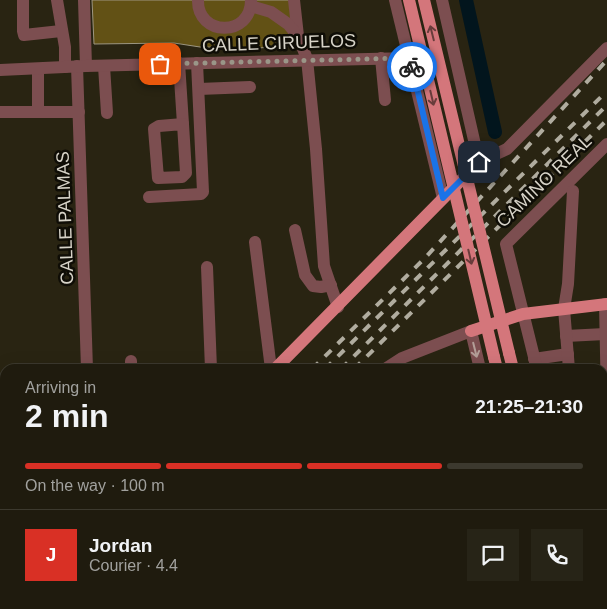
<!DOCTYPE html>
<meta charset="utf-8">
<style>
:root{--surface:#1f1b0e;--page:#272417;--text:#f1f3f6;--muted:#a1a19e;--line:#3c392e;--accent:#d93025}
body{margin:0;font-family:Arial,sans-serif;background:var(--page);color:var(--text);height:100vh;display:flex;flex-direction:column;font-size:19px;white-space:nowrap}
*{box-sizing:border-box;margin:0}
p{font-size:16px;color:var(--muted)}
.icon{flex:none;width:28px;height:28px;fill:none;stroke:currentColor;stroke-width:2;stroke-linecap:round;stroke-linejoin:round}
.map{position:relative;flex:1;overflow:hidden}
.sheet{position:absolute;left:0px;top:364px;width:608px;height:246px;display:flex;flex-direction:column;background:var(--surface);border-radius:15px 15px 0 0;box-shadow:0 5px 20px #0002,0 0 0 1px var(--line)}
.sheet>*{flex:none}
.pin{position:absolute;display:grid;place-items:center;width:42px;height:42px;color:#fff;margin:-21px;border-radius:10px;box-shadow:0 2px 8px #0006}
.courier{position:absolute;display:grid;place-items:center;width:50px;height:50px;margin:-25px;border:4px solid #1a73e8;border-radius:50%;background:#fff;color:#222;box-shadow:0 1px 6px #0007}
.summary em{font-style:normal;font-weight:700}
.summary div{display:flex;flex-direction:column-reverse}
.summary{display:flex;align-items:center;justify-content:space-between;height:85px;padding:0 25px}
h1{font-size:32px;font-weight:700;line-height:38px}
.bar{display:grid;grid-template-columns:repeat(4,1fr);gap:8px 5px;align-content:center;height:60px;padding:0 25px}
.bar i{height:6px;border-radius:4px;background:var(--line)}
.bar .active{background:var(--accent)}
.bar p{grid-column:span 4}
.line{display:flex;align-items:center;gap:12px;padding:0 25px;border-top:1px solid var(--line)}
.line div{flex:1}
.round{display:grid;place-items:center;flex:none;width:52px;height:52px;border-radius:0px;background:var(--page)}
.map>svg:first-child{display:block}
.built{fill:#352d14}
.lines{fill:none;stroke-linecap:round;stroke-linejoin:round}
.canal{stroke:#02151d;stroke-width:14}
.building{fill:#625115;stroke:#9d9681}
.minor{stroke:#7c4e50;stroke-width:12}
.major{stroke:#d4767b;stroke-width:12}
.rail{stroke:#b0ac9f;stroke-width:4;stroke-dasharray:9 9;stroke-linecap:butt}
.major-bridge{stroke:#d4767b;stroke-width:12}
.oneway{stroke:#683c3b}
.oneway2{stroke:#b39e98}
.done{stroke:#9a9688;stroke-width:5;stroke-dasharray:0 9}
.route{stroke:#1a73e8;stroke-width:6}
.labels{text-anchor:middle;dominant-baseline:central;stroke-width:5;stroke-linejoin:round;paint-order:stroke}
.street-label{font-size:18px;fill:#d7d3c8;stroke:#0f0d06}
</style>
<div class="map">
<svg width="607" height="609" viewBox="0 0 607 609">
<rect width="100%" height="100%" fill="#292412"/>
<!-- built -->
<polygon class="built" points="0,511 5,511 5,596 0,601"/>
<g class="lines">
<!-- canal -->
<polyline class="canal" points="466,0 495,132"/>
</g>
<!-- building -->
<polygon class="building" points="92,0 294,0 301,45 258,48 200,47 174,43 94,44"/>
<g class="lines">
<!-- minor -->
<g class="minor">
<polyline points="23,0 23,31 24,35 61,31"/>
<polyline points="57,0 65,47 65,67"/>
<polyline points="84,0 86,66"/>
<path d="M198,0C197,36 251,38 251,0"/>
<polyline points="294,0 298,36"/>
<polyline points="395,0 443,198"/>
<polyline points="442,0 479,162 507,149 607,48"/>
<polyline points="251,6 271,12 288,24 298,36 307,59 316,149 324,266 338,307"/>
<polyline points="381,58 385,100"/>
<polyline points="179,63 183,124"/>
<polyline points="77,66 87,369"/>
<polyline points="104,66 107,113"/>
<polyline points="38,69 38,112"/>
<polyline points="0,70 86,66 410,58"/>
<polyline points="199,89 250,87"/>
<polyline points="0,112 79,112"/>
<polygon points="183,124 186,173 182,177 158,178 154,129 159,126"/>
<polyline points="149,197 201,194 203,192 197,63"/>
<polyline points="295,230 305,275 313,286 321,287 331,285"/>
<polyline points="255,242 271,369"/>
<polyline points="207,267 211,369"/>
<polyline points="566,336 605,334"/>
<polyline points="534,359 568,354"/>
<polyline points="131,361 131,369"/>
<polyline points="385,369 402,358 471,331 480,369"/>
<polyline points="537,369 506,244 607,144"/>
<polyline points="569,369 564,309 568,284 573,191"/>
<polyline points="602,402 607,402 605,304"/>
<polyline points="602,432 607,432"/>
<polyline points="602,482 607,481"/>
<polyline points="0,505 5,505"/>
<polyline points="170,605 170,609"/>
<polyline points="496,605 498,609"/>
<polyline points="541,605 542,609"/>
<polyline points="595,605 596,609"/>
<polyline points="126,609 130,605"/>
</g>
<!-- major -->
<g class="major">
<polyline points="471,331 523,314 607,304"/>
<polyline points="509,353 513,369"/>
<polyline points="494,357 497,369"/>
<polyline points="275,369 479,162"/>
<polyline points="555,605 556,609"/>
<polyline points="570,605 571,609"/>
<polyline points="28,609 32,605"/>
</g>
<!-- rail -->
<g class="rail">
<polyline points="312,369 425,258 607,60"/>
<polyline points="325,369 607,91"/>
<polyline points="341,369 607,105"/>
<polyline points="354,369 607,120"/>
<polyline points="69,609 73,605"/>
<polyline points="81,609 85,605"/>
<polyline points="98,609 102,605"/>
<polyline points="110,609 114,605"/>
</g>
<!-- major-bridge -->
<g class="major-bridge">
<polyline points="409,0 494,357"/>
<polyline points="424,0 509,353"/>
</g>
</g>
<!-- one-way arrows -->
<defs><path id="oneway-shaft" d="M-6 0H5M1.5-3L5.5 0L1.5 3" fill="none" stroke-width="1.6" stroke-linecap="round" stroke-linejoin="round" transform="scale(1.25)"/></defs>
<g class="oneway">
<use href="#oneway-shaft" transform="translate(432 33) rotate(-104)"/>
<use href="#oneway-shaft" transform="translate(432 98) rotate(77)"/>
<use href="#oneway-shaft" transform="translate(470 257) rotate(77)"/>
</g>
<use class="oneway2" href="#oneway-shaft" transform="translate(475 350) rotate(76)"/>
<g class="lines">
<!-- done -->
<polyline class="done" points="160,64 410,58 412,67"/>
<!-- route -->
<polyline class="route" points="412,67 443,198 479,162"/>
</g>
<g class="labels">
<!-- street labels -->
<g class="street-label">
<text transform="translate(279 43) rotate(-2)">CALLE CIRUELOS</text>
<text transform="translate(544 181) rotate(-44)">CAMINO REAL</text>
<text transform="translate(65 218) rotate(-92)">CALLE PALMAS</text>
</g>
</g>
</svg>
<div class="pin" style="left:160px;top:64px;background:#ea580c"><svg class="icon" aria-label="bag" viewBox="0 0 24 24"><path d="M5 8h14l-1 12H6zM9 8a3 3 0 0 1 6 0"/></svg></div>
<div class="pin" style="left:479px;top:162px;background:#1f2937"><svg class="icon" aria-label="home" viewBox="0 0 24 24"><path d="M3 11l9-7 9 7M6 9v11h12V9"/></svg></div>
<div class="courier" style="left:412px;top:67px"><svg class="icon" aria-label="bike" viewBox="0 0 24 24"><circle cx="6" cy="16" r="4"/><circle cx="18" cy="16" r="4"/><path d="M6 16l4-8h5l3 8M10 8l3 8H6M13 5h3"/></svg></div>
<section class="sheet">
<div class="summary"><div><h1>2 min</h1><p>Arriving in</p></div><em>21:25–21:30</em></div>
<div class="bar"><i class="active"></i><i class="active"></i><i class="active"></i><i></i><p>On the way · 100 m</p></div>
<div class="line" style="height:90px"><b class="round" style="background:var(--accent);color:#fff">J</b><div><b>Jordan</b><p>Courier · 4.4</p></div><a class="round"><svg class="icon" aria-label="chat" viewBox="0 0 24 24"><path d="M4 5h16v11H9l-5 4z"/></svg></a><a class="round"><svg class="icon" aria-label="phone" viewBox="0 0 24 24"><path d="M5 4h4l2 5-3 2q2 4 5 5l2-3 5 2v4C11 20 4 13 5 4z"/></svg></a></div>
</section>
</div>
